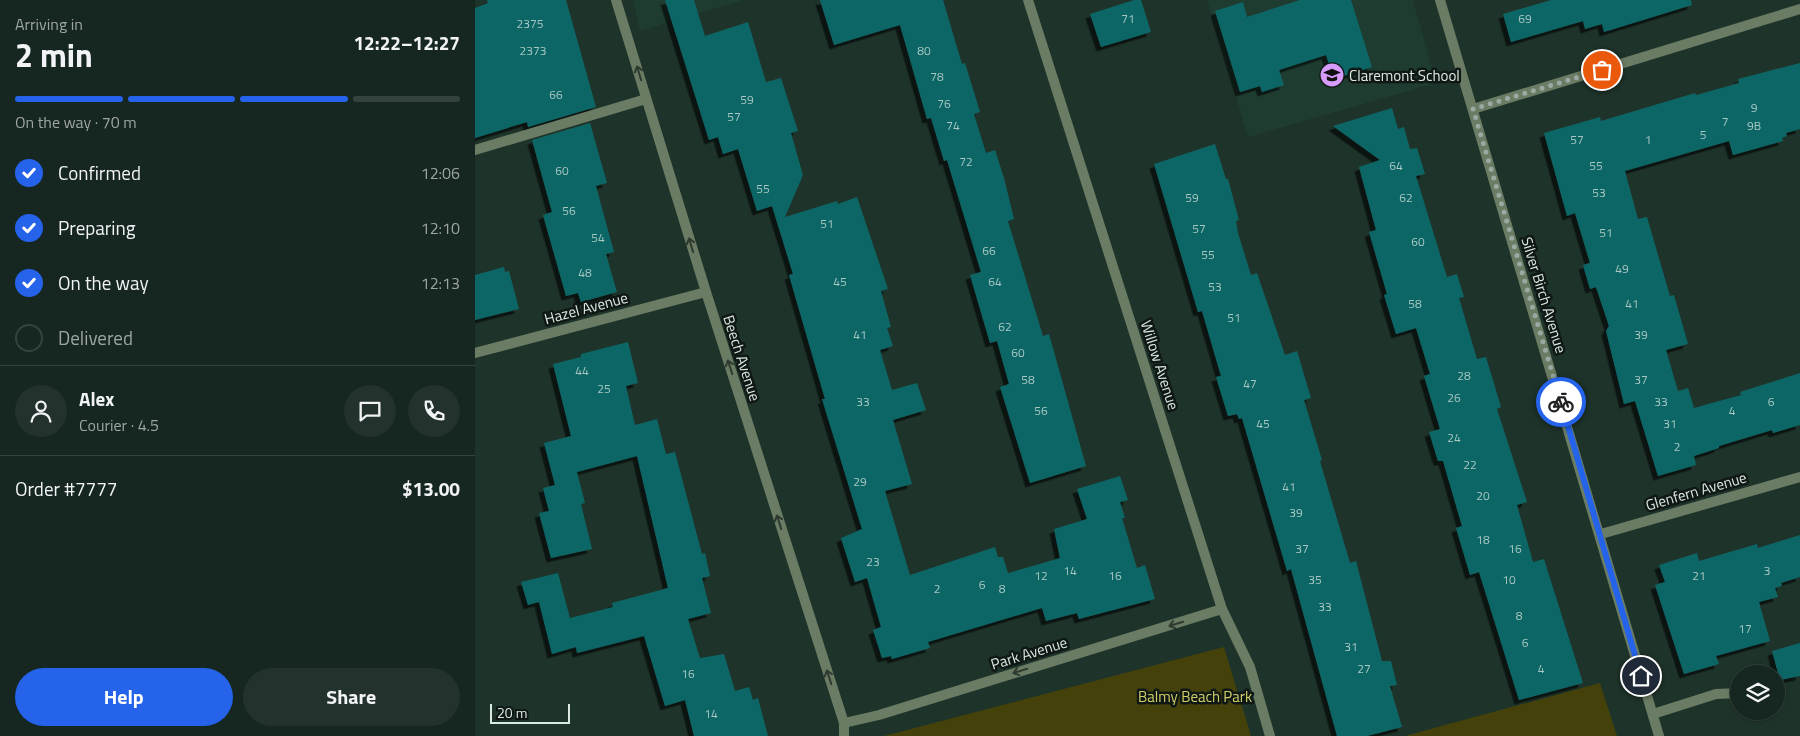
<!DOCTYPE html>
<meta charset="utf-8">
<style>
:root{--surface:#162620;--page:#23322d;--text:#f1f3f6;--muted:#9ea5a5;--line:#35433e;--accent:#2563eb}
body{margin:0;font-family:"Titillium Web",sans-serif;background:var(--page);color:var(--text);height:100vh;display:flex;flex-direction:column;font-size:19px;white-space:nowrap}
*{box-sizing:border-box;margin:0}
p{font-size:16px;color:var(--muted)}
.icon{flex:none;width:28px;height:28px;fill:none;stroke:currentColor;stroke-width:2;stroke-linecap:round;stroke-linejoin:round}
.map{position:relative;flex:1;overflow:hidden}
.panel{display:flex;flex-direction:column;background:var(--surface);width:475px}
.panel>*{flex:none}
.fabs{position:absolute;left:1255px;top:665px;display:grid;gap:10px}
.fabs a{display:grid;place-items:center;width:55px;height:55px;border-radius:50%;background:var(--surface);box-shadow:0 1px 4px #0004,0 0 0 1px var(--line);font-size:25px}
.scale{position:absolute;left:15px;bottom:12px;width:80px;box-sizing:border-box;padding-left:5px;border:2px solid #dce9e2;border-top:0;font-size:14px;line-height:18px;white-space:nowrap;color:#dce9e2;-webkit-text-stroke:4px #0f1814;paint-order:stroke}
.pin{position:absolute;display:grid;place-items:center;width:42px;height:42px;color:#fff;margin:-21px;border:2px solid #fff;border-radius:50%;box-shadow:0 1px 5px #0007}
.courier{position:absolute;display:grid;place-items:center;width:50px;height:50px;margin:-25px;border:4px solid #2563eb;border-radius:50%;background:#fff;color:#222;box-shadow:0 1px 6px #0007}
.head em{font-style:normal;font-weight:700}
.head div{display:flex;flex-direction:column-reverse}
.head{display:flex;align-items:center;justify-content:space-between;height:85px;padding:0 15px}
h1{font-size:32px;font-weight:700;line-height:38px}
.bar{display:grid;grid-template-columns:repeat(4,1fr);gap:8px 5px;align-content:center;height:60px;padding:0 15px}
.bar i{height:6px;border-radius:4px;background:var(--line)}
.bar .selected{background:var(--accent)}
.bar p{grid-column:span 4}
.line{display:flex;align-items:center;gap:12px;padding:0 15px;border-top:1px solid var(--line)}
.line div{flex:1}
.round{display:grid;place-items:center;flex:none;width:52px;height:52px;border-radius:26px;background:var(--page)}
ol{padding:0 15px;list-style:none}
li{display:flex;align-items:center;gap:15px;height:55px}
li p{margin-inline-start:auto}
li .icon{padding:5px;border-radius:50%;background:var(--accent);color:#fff;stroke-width:4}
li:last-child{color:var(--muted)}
li i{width:28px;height:28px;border:2px solid var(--line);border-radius:50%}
.button{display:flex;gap:10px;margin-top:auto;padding:10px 15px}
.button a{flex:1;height:58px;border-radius:30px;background:var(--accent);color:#fff;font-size:20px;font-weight:700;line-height:58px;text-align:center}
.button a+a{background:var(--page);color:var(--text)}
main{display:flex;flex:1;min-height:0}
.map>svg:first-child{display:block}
.built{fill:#1e3c30}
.green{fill:#44420a}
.building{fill:#106666;filter:url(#shadow)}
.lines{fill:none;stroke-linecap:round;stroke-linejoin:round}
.lane{stroke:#6b7c64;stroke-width:10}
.street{stroke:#6b7c64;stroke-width:10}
.oneway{stroke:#2f3b30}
.done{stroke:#9aa9a2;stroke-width:5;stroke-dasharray:0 9}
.route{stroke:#2563eb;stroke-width:6}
.labels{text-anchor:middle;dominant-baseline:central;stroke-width:5;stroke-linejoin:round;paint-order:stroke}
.number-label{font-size:12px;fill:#a9c8c3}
.poi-label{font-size:15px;fill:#dce9e2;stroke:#0f1814;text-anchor:start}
.street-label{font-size:15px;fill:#dce9e2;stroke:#0f1814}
.park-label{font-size:15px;fill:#d2cf6a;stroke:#0f1814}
</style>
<main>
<section class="panel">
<div class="head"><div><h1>2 min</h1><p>Arriving in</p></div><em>12:22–12:27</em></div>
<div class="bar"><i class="selected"></i><i class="selected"></i><i class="selected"></i><i></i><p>On the way · 70 m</p></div>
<ol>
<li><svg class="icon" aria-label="check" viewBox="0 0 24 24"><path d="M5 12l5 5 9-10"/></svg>Confirmed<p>12:06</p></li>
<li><svg class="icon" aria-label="check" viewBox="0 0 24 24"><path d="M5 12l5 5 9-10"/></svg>Preparing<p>12:10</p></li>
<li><svg class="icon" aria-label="check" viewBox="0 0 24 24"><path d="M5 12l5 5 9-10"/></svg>On the way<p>12:13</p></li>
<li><i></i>Delivered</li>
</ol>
<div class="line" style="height:90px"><a class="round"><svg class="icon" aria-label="person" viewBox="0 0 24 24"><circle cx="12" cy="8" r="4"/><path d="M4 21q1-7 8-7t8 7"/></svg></a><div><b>Alex</b><p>Courier · 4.5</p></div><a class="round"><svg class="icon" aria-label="chat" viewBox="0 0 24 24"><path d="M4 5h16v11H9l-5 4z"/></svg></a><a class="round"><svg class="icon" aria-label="phone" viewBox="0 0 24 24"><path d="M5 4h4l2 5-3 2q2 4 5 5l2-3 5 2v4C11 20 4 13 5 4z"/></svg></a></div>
<div class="line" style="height:65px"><div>Order #7777</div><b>$13.00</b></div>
<div class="button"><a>Help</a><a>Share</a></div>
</section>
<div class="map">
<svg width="1325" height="736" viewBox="0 0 1325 736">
<defs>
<filter id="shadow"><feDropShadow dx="-4.5" dy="4.5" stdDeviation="0" flood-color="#0009"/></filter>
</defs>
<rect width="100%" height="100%" fill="#1e332a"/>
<!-- built -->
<g class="built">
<polygon points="158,0 269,0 165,31"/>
<polygon points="732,0 938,0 961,83 773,137"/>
</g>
<!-- green -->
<g class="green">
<polygon points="749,647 776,736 409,736"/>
<polygon points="1125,683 1142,736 930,736"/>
</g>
<!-- building -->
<g class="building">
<polygon points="12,0 91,0 121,107 53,127 52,122 0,138 0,8 13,3"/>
<polygon points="190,0 219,0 230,36 273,22 291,82 306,78 323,131 316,133 328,175 310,217 362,201 363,204 382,197 413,289 406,291 416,327 412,328 418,346 405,350 417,390 442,383 451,410 418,420 437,484 410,491 435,575 520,547 523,557 528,557 533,573 585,558 579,529 612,519 602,489 645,476 653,500 645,502 650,518 647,518 662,568 670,565 680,599 604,619 602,613 571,621 567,608 453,642 455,648 417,659 416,656 407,658 398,630 406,627 392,578 380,582 366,538 387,529 347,399 350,399 314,275 318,274 297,206 282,211 263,149 248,154 243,137 234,140"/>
<polygon points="345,0 468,0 487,64 490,63 505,112 499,114 511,153 520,150 529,178 539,219 533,221 568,336 574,334 611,466 555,483 525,387 534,384 522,341 515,343 495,275 506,272 472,160 469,161 456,118 452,119 425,25 359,45"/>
<polygon points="659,0 666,0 676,32 626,47 615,14"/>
<polygon points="825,0 876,0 897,67 859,79 851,55 804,70 809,85 787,92 785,86 765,92 740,11 768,2 772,17"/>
<polygon points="1076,0 1216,0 1217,5 1129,32 1127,24 1110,29 1108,21 1036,42 1028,14"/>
<polygon points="1325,63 1325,129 1311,133 1312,136 1307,138 1308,141 1258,155 1254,141 1150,171 1163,219 1172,217 1195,296 1199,295 1213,344 1191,350 1203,391 1213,388 1219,408 1266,395 1265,392 1325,373 1325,425 1298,433 1297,430 1244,446 1244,448 1219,456 1221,465 1183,476 1160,401 1149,404 1131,331 1134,326 1121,287 1115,289 1108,265 1115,263 1100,213 1092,216 1069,133 1125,117 1126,121 1220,93 1221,95 1264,83 1263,79"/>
<polygon points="917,108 923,129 929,127 935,149 942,148 950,174 941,176 972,277 982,274 989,297 984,298 1002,359 1011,357 1026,407 1022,409 1052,502 1042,505 1058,562 1069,559 1108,683 1044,700 1004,572 995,575 981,528 987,526 968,461 963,461 954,432 965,429 949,376 955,374 941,328 921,334 909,295 912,294 894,232 901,230 884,167 905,160 858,126"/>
<polygon points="115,123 132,183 121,186 139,252 131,254 142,292 106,302 103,293 91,296 68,215 77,212 57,140"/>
<polygon points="740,144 751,179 753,179 764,220 761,221 763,233 776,275 782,273 810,355 822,351 836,398 829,400 847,460 845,461 875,563 881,561 907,661 916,661 922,685 915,686 927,727 892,736 862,736 816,569 812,571 767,418 764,419 762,414 753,416 741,377 746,376 727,311 723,312 679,164"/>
<polygon points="29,267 30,272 34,271 44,309 0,320 0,275"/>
<polygon points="153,342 163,383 151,386 160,425 182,419 191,454 200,452 227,554 230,553 235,576 227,578 236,613 213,619 225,658 249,654 260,691 274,687 278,700 283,698 293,736 219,736 210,700 190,706 169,636 102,653 101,647 77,654 64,602 53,605 46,582 83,573 95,618 138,607 137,603 193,588 162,456 102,472 110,503 106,504 117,549 76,558 64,513 74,511 68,488 80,485 69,443 96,436 78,364 106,357 106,354"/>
<polygon points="1325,535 1325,577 1306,583 1307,586 1300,588 1303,597 1284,602 1295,641 1241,656 1244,664 1209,674 1180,585 1190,582 1184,565 1222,553 1224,561 1282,544 1283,548"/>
<polygon points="1325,643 1325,676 1305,680 1297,651"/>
</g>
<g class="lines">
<!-- lane -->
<g class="lane">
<polyline points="0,150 171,99"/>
<polyline points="1178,714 1241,694 1264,693"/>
</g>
<!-- street -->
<g class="street">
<polyline points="141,0 231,292 369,723 369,736"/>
<polyline points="553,0 747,609 775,667 795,736"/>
<polyline points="965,0 1184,736"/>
<polyline points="998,109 1325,9"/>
<polyline points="0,353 231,292"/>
<polyline points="1126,534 1325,477"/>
<polyline points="369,723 404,715 747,609"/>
</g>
</g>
<!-- one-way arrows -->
<defs><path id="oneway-shaft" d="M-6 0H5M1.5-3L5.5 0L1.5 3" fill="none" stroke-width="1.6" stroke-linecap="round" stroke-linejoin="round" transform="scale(1.25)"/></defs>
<g class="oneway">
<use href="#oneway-shaft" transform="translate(164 73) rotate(-107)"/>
<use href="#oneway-shaft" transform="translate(216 245) rotate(-107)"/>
<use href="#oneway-shaft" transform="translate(255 367) rotate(-108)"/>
<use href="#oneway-shaft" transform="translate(304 522) rotate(-108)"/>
<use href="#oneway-shaft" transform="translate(701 624) rotate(163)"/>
<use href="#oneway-shaft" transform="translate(545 671) rotate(163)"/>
<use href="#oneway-shaft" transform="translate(354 677) rotate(-108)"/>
</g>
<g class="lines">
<!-- done -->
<polyline class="done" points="1086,402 998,109 1127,70"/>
<!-- route -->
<polyline class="route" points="1086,402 1166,676"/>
</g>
<!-- icons -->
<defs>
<symbol id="school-disc" viewBox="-11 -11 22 22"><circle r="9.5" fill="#d59cfb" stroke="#0f1814"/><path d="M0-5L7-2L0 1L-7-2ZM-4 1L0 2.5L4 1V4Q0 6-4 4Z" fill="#111"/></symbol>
</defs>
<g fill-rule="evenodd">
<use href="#school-disc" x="843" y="61" width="28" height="28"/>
</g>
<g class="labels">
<!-- number labels -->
<g class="number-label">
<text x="653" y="18">71</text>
<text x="1050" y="18">69</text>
<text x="55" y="23">2375</text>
<text x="58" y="50">2373</text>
<text x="449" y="50">80</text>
<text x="462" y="76">78</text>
<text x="81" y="94">66</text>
<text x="272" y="99">59</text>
<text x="469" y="103">76</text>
<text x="1279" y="107">9</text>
<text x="259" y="116">57</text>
<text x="1250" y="121">7</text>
<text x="478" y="125">74</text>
<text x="1279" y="125">9B</text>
<text x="1228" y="134">5</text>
<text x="1102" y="139">57</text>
<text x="1173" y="139">1</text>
<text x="491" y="161">72</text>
<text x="921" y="165">64</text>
<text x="1121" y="165">55</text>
<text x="87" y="170">60</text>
<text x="288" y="188">55</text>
<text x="1124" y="192">53</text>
<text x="717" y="197">59</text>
<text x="931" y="197">62</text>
<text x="94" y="210">56</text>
<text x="352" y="223">51</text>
<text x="724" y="228">57</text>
<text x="1131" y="232">51</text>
<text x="123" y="237">54</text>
<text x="943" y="241">60</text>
<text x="514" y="250">66</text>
<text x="733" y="254">55</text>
<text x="1147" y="268">49</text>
<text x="110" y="272">48</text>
<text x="365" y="281">45</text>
<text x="520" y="281">64</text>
<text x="740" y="286">53</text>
<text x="940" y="303">58</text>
<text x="1157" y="303">41</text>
<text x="759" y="317">51</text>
<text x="530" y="326">62</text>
<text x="385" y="334">41</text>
<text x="1166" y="334">39</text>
<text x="543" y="352">60</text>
<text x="107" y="370">44</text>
<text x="989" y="375">28</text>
<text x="553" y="379">58</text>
<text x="1166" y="379">37</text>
<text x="775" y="383">47</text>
<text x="129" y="388">25</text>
<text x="979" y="397">26</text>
<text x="388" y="401">33</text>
<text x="1186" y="401">33</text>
<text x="1296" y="401">6</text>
<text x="566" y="410">56</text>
<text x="1257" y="410">4</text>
<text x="788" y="423">45</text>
<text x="1195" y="423">31</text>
<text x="979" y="437">24</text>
<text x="1202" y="446">2</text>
<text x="995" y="464">22</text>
<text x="385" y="481">29</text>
<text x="814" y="486">41</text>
<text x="1008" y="495">20</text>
<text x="821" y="512">39</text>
<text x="1008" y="539">18</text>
<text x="827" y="548">37</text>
<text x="1040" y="548">16</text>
<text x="398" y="561">23</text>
<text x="595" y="570">14</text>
<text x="1292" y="570">3</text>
<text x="566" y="575">12</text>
<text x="640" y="575">16</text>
<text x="1224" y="575">21</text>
<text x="840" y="579">35</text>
<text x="1034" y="579">10</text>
<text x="507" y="584">6</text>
<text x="462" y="588">2</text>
<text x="527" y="588">8</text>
<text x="850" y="606">33</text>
<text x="1044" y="615">8</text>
<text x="1270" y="628">17</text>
<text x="1050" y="642">6</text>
<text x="876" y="646">31</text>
<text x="889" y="668">27</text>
<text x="1066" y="668">4</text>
<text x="213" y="673">16</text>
<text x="236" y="713">14</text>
</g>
<!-- poi labels -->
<g class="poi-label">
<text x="874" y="75">Claremont School</text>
</g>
<!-- street labels -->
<g class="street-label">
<text transform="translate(1069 295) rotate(73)">Silver Birch Avenue</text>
<text transform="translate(111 308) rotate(-15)">Hazel Avenue</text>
<text transform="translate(267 358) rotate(72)">Beech Avenue</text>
<text transform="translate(685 365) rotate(72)">Willow Avenue</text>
<text transform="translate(1221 491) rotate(-16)">Glenfern Avenue</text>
<text transform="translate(554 653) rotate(-17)">Park Avenue</text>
</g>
<!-- park labels -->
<g class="park-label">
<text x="720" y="696">Balmy Beach Park</text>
</g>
</g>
</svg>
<div class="fabs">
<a><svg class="icon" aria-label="layers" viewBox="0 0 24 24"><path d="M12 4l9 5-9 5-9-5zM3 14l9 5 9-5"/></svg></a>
</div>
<div class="scale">20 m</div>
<div class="pin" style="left:1127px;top:70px;background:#ea580c"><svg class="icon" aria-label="bag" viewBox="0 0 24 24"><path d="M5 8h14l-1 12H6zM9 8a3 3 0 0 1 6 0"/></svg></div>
<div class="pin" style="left:1166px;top:676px;background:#1f2937"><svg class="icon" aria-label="home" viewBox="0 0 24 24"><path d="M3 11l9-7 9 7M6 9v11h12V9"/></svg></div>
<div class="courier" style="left:1086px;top:402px"><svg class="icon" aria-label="bike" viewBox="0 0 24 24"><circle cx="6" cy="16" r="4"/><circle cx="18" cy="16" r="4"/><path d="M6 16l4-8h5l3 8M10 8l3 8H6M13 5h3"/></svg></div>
</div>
</main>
